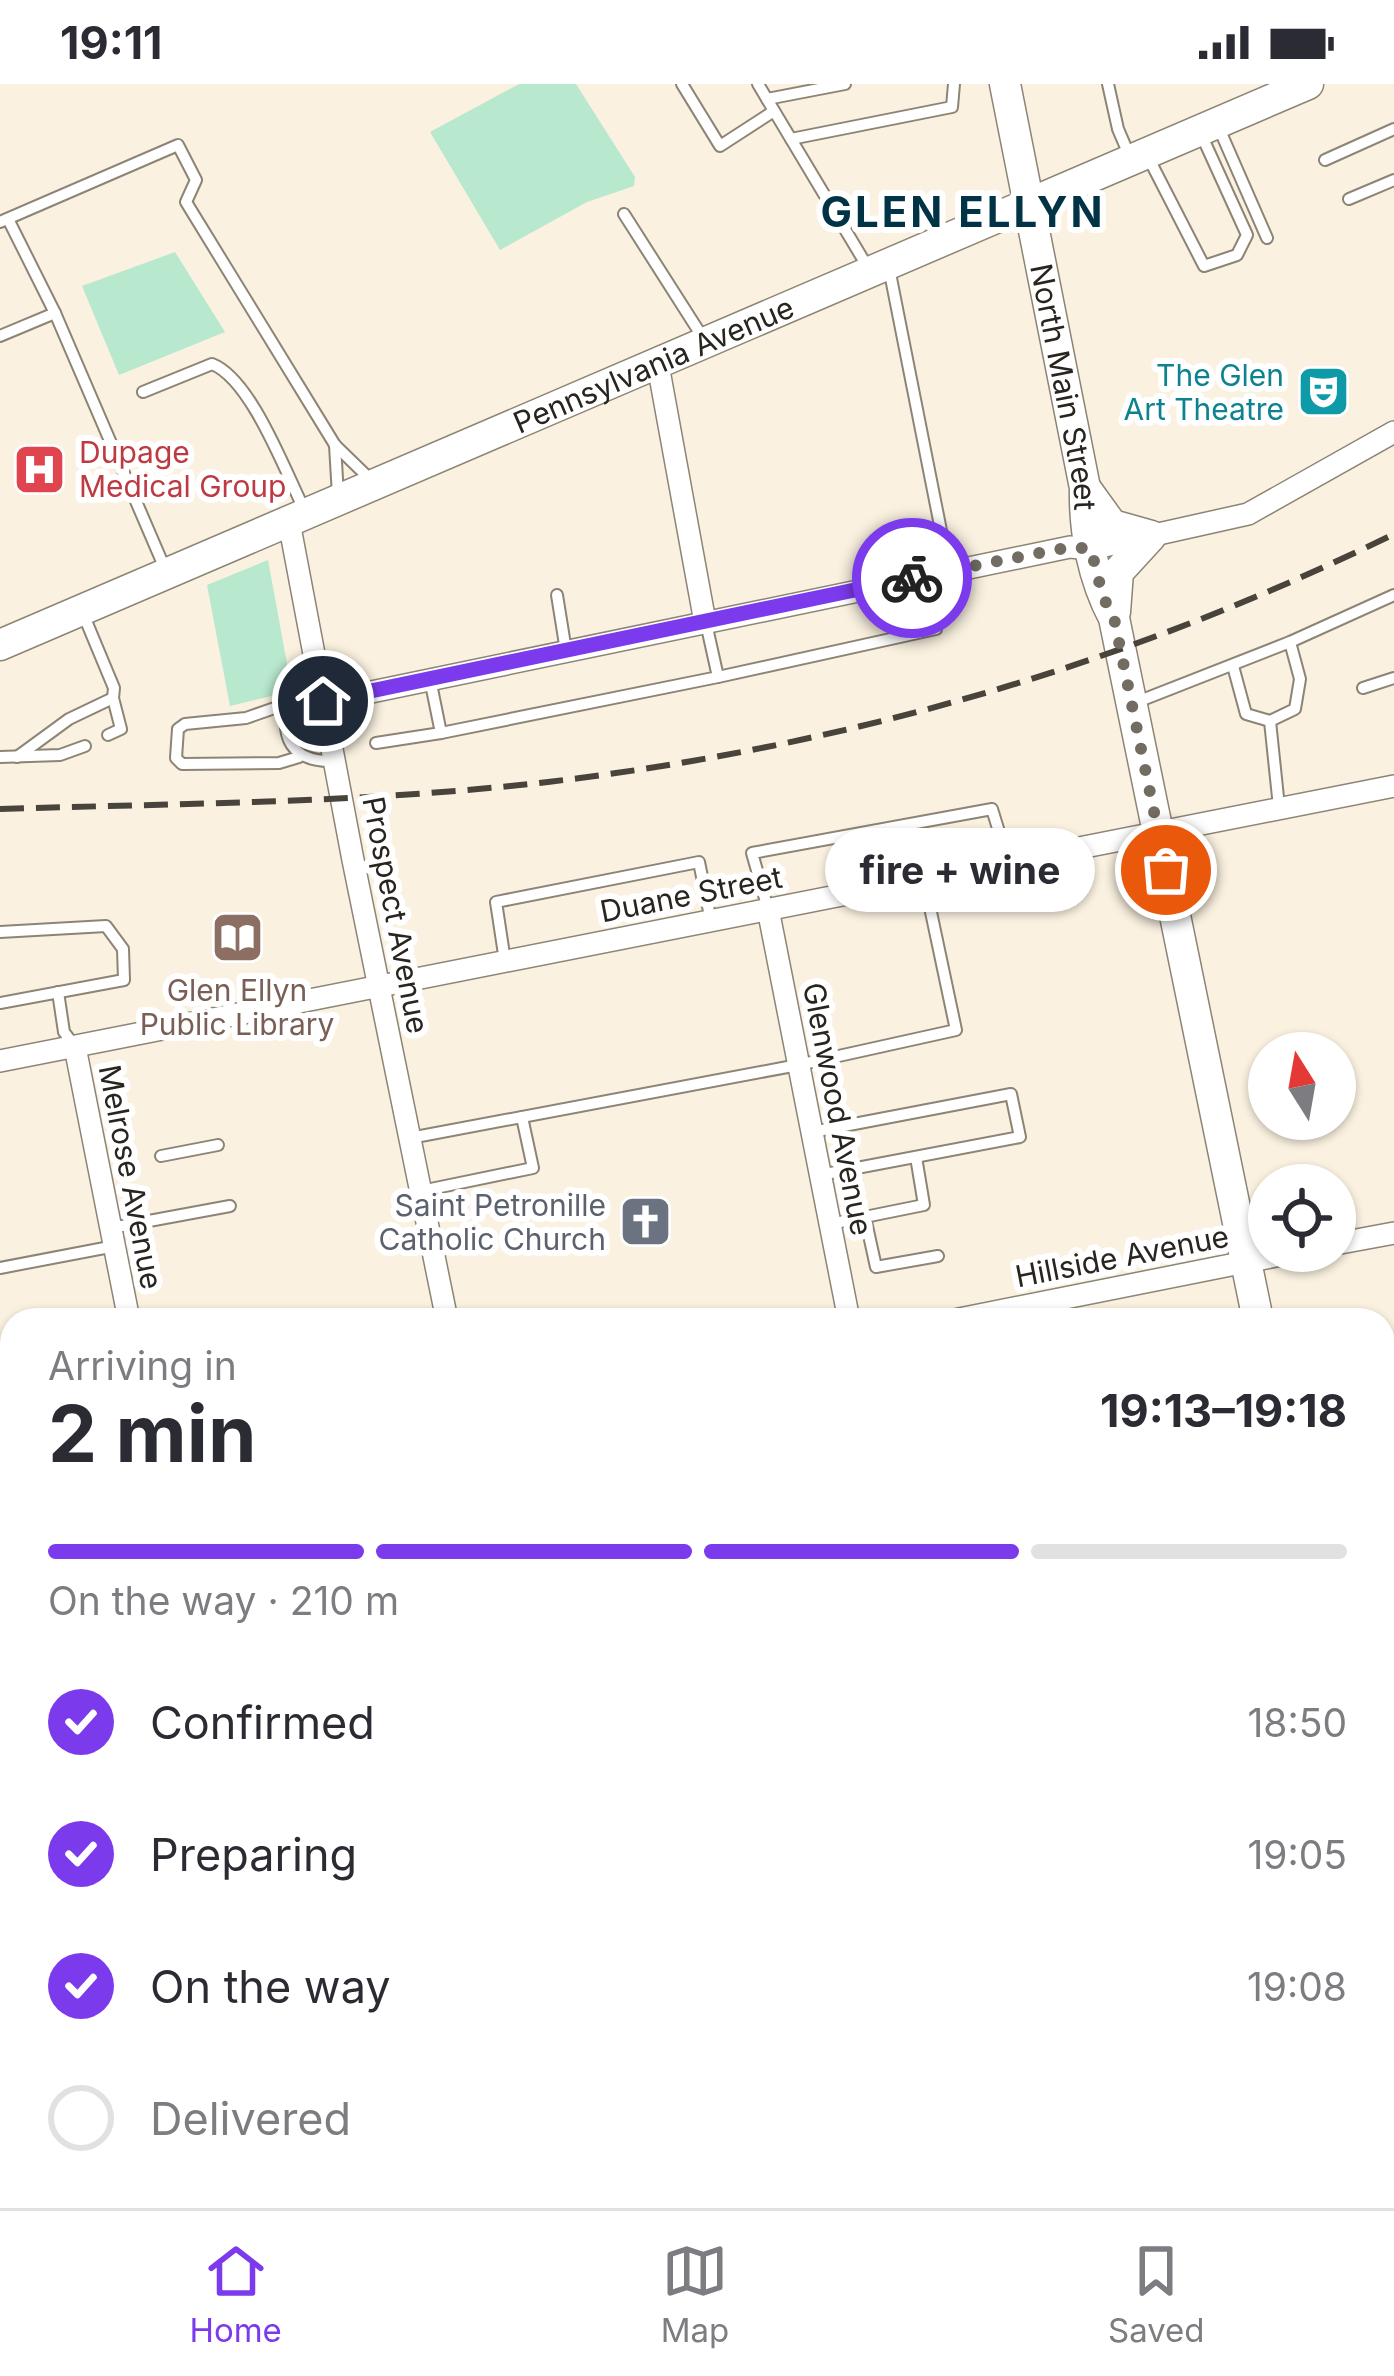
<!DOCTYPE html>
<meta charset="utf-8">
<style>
:root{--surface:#fff;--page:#f2f2f3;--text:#2b2b33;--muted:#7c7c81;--line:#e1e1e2;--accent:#7c3aed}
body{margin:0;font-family:Inter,sans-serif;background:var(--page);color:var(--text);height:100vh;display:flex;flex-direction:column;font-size:45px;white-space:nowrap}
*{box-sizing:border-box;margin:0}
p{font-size:39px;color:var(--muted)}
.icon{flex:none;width:66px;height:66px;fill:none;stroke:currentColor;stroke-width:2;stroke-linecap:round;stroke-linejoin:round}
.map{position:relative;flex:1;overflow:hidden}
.details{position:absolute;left:0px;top:1224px;width:1395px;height:900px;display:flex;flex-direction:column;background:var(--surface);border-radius:36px 36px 0 0;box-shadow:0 3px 9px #0004}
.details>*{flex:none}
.needle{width:78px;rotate:349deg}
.fabs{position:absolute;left:1248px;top:948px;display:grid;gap:24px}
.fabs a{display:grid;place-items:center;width:108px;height:108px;border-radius:50%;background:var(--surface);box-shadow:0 3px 9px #0004;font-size:60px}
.pin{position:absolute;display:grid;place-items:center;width:102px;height:102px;color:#fff;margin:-51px;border:6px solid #fff;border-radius:50%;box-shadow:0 3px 12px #0007}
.courier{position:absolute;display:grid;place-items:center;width:120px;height:120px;margin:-60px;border:9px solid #7c3aed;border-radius:50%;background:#fff;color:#222;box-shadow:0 3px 15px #0007}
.bubble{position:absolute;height:84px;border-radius:42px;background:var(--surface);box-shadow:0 3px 9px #0004;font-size:39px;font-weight:700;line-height:84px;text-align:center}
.headline em{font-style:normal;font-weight:700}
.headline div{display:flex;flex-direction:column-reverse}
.headline{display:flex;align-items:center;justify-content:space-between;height:204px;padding:0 48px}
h1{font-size:78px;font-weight:700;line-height:90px}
.bar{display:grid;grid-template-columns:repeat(4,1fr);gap:18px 12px;align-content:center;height:144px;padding:0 48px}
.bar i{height:15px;border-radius:9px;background:var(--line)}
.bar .active{background:var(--accent)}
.bar p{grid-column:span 4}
ol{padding:0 48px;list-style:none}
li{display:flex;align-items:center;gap:36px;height:132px}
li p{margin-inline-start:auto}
li .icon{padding:12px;border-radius:50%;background:var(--accent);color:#fff;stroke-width:4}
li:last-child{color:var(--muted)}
li i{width:66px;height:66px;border:6px solid var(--line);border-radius:50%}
.status{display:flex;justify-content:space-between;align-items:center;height:84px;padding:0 60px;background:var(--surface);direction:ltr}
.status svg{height:33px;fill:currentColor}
.tabs{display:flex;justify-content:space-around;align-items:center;height:168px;border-top:3px solid var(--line);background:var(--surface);font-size:33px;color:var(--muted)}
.tabs a{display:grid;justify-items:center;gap:6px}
.tabs .active{color:var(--accent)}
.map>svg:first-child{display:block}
.education{fill:#ece3f9}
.green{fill:#b8e8cd}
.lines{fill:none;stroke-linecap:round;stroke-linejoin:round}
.lane-casing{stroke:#8c8475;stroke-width:14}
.street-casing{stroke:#8c8475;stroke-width:24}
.secondary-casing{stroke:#8c8475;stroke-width:33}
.lane{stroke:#fff;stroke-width:10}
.street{stroke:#fff;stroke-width:21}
.secondary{stroke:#fff;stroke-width:30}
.rail{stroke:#48443c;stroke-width:6;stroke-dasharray:24 12;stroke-linecap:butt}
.done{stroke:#726c63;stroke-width:12;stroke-dasharray:0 21.6}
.route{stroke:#7c3aed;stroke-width:15}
.labels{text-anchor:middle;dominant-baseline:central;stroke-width:12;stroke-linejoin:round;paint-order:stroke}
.street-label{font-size:30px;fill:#28251f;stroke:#fff}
.culture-label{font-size:30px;fill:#0d838f;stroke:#fff;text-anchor:end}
.health-label{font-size:30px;fill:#be3a42;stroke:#fff;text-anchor:start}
.education-label{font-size:30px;fill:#785e54;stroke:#fff}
.worship-label{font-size:30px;fill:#5b616d;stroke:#fff;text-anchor:end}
.district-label{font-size:42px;font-weight:bold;letter-spacing:3px;fill:#003345;stroke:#fff}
</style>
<div class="status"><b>19:11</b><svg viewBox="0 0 49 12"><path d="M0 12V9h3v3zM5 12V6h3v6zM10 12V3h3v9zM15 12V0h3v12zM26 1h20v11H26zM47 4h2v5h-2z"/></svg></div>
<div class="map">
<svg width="1394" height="2124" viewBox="0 0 1394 2124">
<rect width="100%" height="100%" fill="#faf1e0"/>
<!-- education -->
<polygon class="education" points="1394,2064 1394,2124 1225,2124 1259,2112 1383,2112 1383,2068"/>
<!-- green -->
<g class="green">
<polygon points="519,0 576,0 635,93 634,102 587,118 500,166 430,48"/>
<polygon points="175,168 225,248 119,291 82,202"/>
<polygon points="268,476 292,607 230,622 207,501"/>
</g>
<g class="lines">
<defs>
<g id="lane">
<polyline points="682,0 720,62 774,27"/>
<polyline points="758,0 867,182"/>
<polyline points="1108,0 1118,45 1130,73"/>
<polyline points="767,15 845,0"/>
<polyline points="1218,42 1267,154"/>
<polyline points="791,55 952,23 954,0"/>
<polyline points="1147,71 1204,182 1237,171 1247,151 1201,50"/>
<polyline points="1325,76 1394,45"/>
<polyline points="1349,115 1394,96"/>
<polyline points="624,130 705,257"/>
<polyline points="8,135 55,229 166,487"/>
<polyline points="0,138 178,61 196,96 186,118 335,361 370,395"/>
<polyline points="889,184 949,487"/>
<polyline points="0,252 55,229"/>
<path d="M143,308L212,280C251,295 285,387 304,425"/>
<polyline points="335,361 338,412"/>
<polyline points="557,511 566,567"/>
<polyline points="84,532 114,604 113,614 121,645 108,651"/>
<polyline points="1233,582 1246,630 1270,637 1295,625 1300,595 1290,558"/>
<polyline points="718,593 936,545 936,490"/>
<polyline points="1363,604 1394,594"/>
<path d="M321,607L289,615C279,653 291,678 333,677"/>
<polyline points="1137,618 1290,558 1394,511"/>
<polyline points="286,620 246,634 185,640 178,645 176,674 182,680 279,679 299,673"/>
<polyline points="1270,637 1279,723"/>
<polyline points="441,649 718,593 706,539"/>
<polyline points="376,659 441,649 430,595"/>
<polyline points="0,673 60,671 85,662"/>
<polyline points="17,673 69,635 113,614"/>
<polyline points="768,825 752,769 992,725 1008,777"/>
<polyline points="0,848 106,842 123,865 124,896 0,919"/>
<polyline points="505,877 496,818 699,778 711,837"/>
<polyline points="58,908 64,948 74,961"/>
<polyline points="812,1048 1011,1010 1020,1053 820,1091"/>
<polyline points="410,1054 798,981 956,946 924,795"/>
<polyline points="161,1072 218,1061"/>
<polyline points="421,1107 533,1084 522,1033"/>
<polyline points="865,1133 876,1183 938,1172"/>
<polyline points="830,1140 924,1121 916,1073"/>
<polyline points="111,1144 230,1122"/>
<polyline points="0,1184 115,1162"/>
<polyline points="1383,1384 1394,1382"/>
</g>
<g id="street">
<polyline points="658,281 705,538"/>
<polyline points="289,438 353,776 447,1236"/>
<polyline points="323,618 1070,463 1091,465 1248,430 1394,348"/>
<polyline points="768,825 849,1236"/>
<polyline points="75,963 129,1236"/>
<polyline points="0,977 1394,702"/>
<polyline points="1335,1160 1394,1149"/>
<polyline points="954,1236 1301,1167"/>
<polyline points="0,1426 12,1423"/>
<polyline points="1383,1456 1394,1455"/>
<polyline points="0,1725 12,1723"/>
<polyline points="0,2028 12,2026"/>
<polyline points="1383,2058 1394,2055"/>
<polyline points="0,2075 9,2124"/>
<polyline points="223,2112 225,2124"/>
<polyline points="630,2112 632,2124"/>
<polyline points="1036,2112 1039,2124"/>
<polyline points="1204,2124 1237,2112"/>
</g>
<g id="secondary">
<path id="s1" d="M1005,0L1085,404C1084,448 1093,495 1114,534L1258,1236"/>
<polyline points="1086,405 1112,441 1151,452 1118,488 1115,528"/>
<path id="s2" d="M0,561L1308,0"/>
<polyline points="1383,1817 1394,1871"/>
</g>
</defs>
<!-- lane casing -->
<use href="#lane" class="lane-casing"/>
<!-- street casing -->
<use href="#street" class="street-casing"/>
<!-- secondary casing -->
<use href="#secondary" class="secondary-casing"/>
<!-- lane -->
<use href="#lane" class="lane"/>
<!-- street -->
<use href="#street" class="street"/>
<!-- secondary -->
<use href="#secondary" class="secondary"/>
<!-- rail -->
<path class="rail" d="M0,725C193,719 388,719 580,694C864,657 1137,576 1394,450"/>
</g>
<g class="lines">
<!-- done -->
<polyline class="done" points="912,494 1070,463 1091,465 1103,513 1114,534 1166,786"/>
<!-- route -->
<polyline class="route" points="323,617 912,494"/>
</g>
<!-- icons -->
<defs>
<symbol id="theatre-square" viewBox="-11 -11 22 22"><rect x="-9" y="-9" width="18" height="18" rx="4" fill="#0f9aa8" stroke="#fff"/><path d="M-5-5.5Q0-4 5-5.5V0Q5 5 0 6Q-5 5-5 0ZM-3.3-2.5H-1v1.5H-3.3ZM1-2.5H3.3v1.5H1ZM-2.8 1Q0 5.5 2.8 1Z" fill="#fff"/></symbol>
<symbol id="hospital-square" viewBox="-11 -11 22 22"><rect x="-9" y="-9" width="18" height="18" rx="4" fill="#e0444e" stroke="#fff"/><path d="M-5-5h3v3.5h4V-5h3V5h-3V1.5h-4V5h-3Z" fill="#fff"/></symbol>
<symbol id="library-square" viewBox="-11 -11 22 22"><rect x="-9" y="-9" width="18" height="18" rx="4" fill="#8d6e63" stroke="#fff"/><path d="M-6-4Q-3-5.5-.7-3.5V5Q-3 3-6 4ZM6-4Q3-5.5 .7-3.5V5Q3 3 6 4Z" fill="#fff"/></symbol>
<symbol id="church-square" viewBox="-11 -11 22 22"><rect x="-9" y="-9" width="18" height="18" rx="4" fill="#6b7280" stroke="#fff"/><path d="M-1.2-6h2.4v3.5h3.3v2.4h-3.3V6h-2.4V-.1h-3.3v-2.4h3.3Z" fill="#fff"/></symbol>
</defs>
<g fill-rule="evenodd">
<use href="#theatre-square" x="1294" y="278" width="59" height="59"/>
<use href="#hospital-square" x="10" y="356" width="59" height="59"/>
<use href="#library-square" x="208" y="824" width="59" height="59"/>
<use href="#church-square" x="616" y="1108" width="59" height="59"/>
</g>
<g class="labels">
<!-- street labels -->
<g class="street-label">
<text stroke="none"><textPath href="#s2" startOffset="711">Pennsylvania Avenue</textPath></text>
<text stroke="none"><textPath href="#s1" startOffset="309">North Main Street</textPath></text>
<text transform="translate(691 810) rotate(-11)">Duane Street</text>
<text transform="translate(396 831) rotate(79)">Prospect Avenue</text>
<text transform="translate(838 1025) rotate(79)">Glenwood Avenue</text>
<text transform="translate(131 1093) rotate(79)">Melrose Avenue</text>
<text transform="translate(1122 1172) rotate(-11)">Hillside Avenue</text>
</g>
<!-- culture labels -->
<g class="culture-label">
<text x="1284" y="291">The Glen<tspan x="1284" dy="34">Art Theatre</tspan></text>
</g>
<!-- health labels -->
<g class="health-label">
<text x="79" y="368">Dupage<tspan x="79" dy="34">Medical Group</tspan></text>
</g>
<!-- education labels -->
<g class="education-label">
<text x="237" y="906">Glen Ellyn<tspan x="237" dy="34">Public Library</tspan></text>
</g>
<!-- worship labels -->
<g class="worship-label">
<text x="606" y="1121">Saint Petronille<tspan x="606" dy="34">Catholic Church</tspan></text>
</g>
<!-- district labels -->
<g class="district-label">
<text x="963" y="127">GLEN ELLYN</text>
</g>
</g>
</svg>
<div class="fabs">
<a><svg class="needle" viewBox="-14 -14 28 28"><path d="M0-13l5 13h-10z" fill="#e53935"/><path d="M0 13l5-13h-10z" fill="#7c7c81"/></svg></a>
<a><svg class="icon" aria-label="locate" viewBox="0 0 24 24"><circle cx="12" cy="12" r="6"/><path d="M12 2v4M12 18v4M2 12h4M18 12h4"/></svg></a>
</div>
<div class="pin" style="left:1166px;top:786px;background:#ea580c"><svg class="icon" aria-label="bag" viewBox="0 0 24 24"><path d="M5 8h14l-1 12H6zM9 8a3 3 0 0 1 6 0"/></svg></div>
<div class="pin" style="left:323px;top:617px;background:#1f2937"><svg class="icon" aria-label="home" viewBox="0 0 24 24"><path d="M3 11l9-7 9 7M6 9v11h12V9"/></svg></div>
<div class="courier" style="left:912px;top:494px"><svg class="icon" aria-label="bike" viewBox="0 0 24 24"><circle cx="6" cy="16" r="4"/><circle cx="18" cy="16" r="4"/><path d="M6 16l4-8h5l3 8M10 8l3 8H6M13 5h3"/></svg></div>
<div class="bubble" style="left:825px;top:744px;width:270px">fire + wine</div>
<section class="details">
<div class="headline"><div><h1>2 min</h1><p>Arriving in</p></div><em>19:13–19:18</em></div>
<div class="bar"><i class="active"></i><i class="active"></i><i class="active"></i><i></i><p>On the way · 210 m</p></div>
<ol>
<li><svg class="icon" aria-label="check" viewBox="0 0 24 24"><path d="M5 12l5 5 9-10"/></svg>Confirmed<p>18:50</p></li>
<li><svg class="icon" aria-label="check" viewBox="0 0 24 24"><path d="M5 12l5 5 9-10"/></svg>Preparing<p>19:05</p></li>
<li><svg class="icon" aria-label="check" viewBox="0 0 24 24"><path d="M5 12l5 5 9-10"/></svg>On the way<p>19:08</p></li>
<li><i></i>Delivered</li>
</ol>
</section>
</div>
<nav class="tabs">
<a class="active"><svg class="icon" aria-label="home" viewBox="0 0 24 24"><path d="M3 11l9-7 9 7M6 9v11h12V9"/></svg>Home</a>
<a><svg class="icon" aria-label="map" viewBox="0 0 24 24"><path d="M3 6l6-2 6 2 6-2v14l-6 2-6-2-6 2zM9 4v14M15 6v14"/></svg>Map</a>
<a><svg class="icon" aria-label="saved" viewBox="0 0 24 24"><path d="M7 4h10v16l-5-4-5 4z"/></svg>Saved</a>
</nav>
